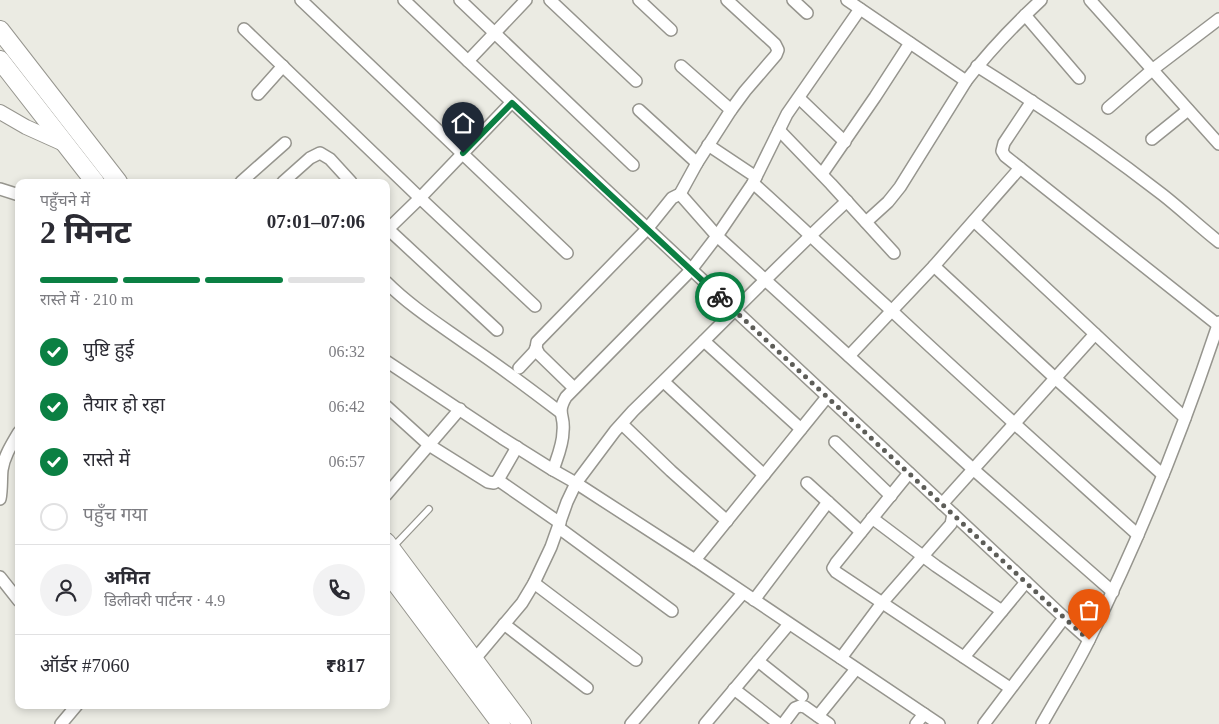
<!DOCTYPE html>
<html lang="hi">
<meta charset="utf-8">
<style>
:root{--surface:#fff;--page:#f2f2f3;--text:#2b2b33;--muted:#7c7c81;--line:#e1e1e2;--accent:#0b8043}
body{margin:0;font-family:"Times New Roman","Noto Sans Devanagari",serif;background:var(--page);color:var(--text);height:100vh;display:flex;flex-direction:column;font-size:19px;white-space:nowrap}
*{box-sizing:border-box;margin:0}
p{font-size:16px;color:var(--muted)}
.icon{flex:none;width:28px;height:28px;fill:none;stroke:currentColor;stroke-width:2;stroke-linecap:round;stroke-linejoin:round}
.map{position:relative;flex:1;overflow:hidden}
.side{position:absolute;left:15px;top:179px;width:375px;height:530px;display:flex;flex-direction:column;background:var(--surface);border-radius:10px;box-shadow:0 2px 8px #0003}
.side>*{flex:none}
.pin{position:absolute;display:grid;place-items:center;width:42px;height:42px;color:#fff;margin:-51px -21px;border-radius:50% 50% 50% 0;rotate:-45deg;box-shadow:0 0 5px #0007}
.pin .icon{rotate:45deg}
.courier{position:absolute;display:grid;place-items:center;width:50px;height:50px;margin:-25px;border:4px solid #0b8043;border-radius:50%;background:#fff;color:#222;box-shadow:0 1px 6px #0007}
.headline em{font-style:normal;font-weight:700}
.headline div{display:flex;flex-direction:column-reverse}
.headline{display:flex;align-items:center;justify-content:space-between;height:85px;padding:0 25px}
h1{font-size:32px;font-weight:700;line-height:38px}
.bar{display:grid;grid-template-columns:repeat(4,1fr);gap:8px 5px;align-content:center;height:60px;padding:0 25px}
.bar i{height:6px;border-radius:4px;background:var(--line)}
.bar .selected{background:var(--accent)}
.bar p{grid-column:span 4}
.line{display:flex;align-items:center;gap:12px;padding:0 25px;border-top:1px solid var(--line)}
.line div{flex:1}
.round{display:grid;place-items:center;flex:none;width:52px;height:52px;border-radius:26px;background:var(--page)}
ol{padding:0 25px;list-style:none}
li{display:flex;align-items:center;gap:15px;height:55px}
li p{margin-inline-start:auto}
li .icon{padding:5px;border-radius:50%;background:var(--accent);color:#fff;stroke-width:4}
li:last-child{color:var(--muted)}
li i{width:28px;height:28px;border:2px solid var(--line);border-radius:50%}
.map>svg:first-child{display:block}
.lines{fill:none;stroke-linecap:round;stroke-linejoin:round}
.service-casing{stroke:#96958e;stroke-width:8}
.minor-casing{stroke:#96958e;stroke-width:14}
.tertiary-casing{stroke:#96958e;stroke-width:16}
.primary-casing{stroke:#96958e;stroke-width:20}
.service{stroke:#fff;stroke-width:5.5}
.minor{stroke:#fff;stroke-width:11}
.tertiary{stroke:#fff;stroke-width:14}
.primary{stroke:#fff;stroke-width:18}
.done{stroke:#5d5d58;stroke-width:5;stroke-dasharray:0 9}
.route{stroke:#0b8043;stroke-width:6}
</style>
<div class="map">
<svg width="1219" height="724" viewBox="0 0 1219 724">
<rect width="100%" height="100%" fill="#ebebe3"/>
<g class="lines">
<defs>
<polyline id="service" points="393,547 429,509"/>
<g id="minor">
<polyline points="301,0 567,253"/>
<polyline points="404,0 468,61 526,0"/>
<polyline points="460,0 633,165"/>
<polyline points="550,0 636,81"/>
<polyline points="639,0 671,30"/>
<polyline points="793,0 807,13"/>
<polyline points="847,0 966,81"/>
<polyline points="1090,0 1219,144"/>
<polyline points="1025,15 1079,78"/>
<polyline points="244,29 420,198 535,306"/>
<polyline points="468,61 1071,624 1089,640"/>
<polyline points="681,66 731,110"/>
<path d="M977,66C1041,106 1104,149 1163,195C1182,210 1200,227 1219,242"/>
<polyline points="258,94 283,66"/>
<polyline points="799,98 845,142"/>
<polyline points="1032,101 1004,143 1002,151 1005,156 1218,325"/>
<polyline points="1108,108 1152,70 1219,19"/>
<polyline points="639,110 697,163"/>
<polyline points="779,130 831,184 894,253"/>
<polyline points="1152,139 1188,110"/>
<polyline points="708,145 756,177"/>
<polyline points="822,174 875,97 910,43"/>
<polyline points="241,182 285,143"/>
<polyline points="283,182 310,158 320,153 330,159 351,182"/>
<path d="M753,183C800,225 845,269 892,311C973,387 1056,461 1138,535"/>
<polyline points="0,189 19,195"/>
<polyline points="680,194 717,236 974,470 1113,592"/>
<polyline points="974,221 1185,418"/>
<path d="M866,222L888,202L900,187L966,81C989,51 1014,25 1041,0"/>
<polyline points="388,229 497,330"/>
<polyline points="386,231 420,198 511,103"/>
<polyline points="934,266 1055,378 1163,475"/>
<path d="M386,282C411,307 440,325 468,345C499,366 530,389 560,412"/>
<polyline points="704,341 801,429"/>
<polyline points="849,356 934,266 1020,168"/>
<polyline points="386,361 502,438 553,470 576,483 695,560 939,724"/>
<polyline points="519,368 534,352 536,348"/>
<polyline points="664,382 764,475"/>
<polyline points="574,388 539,354 536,348 537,342 647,229 672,198 680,194 697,163 731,110 745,91 776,55 778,50 775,44 727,0"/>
<polyline points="386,406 429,445 488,482 494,483 498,480 517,447"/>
<polyline points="622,424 671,471 727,521"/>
<polyline points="835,442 891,496"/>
<path d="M553,470C557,458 563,445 563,431C565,415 556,414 566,397L691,270L717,236L753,183L787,114L860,9"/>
<polyline points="909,473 836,563 833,568 836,572 1010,688"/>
<polyline points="498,480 560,523"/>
<polyline points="807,483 861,532"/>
<polyline points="386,495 460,409"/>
<path d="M0,499C2,489 1,480 2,470C4,456 12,444 19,432"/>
<polyline points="942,504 1095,334"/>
<polyline points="872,518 936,566 1002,611"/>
<polyline points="559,528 672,611"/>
<polyline points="695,560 827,397"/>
<polyline points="0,577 19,601"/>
<polyline points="534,583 636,660"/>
<polyline points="754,600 828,502"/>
<polyline points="504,624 587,688"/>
<polyline points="964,657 1026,582"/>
<polyline points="841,658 882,603 951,524 953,514"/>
<path d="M474,660L522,603L534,583L551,547L567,502L576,483L615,431L633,411C705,341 774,269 847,201"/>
<polyline points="758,661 802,696"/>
<polyline points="734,689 779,724"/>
<polyline points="818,716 856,669"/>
<polyline points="61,724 77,705"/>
<polyline points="631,724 743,593"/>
<polyline points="705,724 789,624"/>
<polyline points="783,724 795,708 800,706 805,707 829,724"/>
<polyline points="916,724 924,714"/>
<polyline points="984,724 1064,618"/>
<path d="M1042,724C1058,695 1076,667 1090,638C1141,536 1183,430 1219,322"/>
</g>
<polyline id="tertiary" points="0,112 26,127 66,145"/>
<g id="primary">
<polyline points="0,30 118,182"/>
<polyline points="0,60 95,182"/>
<polyline points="386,542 522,724"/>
<polyline points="386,570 501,724"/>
</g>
</defs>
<!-- service casing -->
<use href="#service" class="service-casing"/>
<!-- minor casing -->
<use href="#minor" class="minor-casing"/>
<!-- tertiary casing -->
<use href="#tertiary" class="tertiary-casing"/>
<!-- primary casing -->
<use href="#primary" class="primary-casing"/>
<!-- service -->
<use href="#service" class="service"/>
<!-- minor -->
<use href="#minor" class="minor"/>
<!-- tertiary -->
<use href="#tertiary" class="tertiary"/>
<!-- primary -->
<use href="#primary" class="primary"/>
</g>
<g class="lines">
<!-- done -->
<polyline class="done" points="720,297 1051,606 1089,640"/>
<!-- route -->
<polyline class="route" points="463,153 512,103 720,297"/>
</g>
</svg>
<div class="pin" style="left:1089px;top:640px;background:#ea580c"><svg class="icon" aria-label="bag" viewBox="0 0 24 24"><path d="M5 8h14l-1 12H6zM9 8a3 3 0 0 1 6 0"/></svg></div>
<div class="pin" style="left:463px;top:153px;background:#1f2937"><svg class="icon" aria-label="home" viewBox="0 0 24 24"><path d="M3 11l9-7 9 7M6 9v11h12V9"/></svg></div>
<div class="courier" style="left:720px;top:297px"><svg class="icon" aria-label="bike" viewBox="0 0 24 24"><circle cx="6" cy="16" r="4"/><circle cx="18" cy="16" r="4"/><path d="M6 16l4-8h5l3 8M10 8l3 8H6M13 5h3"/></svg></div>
<section class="side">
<div class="headline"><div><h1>2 मिनट</h1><p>पहुँचने में</p></div><em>07:01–07:06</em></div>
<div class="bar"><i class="selected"></i><i class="selected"></i><i class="selected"></i><i></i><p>रास्ते में · 210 m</p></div>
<ol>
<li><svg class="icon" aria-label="check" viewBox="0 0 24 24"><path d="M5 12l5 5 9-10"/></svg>पुष्टि हुई<p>06:32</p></li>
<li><svg class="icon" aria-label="check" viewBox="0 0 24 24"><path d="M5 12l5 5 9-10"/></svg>तैयार हो रहा<p>06:42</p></li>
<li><svg class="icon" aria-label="check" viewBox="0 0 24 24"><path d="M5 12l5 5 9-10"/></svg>रास्ते में<p>06:57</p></li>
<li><i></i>पहुँच गया</li>
</ol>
<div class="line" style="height:90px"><a class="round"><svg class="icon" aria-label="person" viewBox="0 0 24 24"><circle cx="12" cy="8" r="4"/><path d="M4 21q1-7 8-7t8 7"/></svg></a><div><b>अमित</b><p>डिलीवरी पार्टनर · 4.9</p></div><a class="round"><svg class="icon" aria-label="phone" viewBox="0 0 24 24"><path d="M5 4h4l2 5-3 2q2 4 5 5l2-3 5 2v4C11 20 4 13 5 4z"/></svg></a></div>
<div class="line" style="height:65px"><div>ऑर्डर #7060</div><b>₹817</b></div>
</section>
</div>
